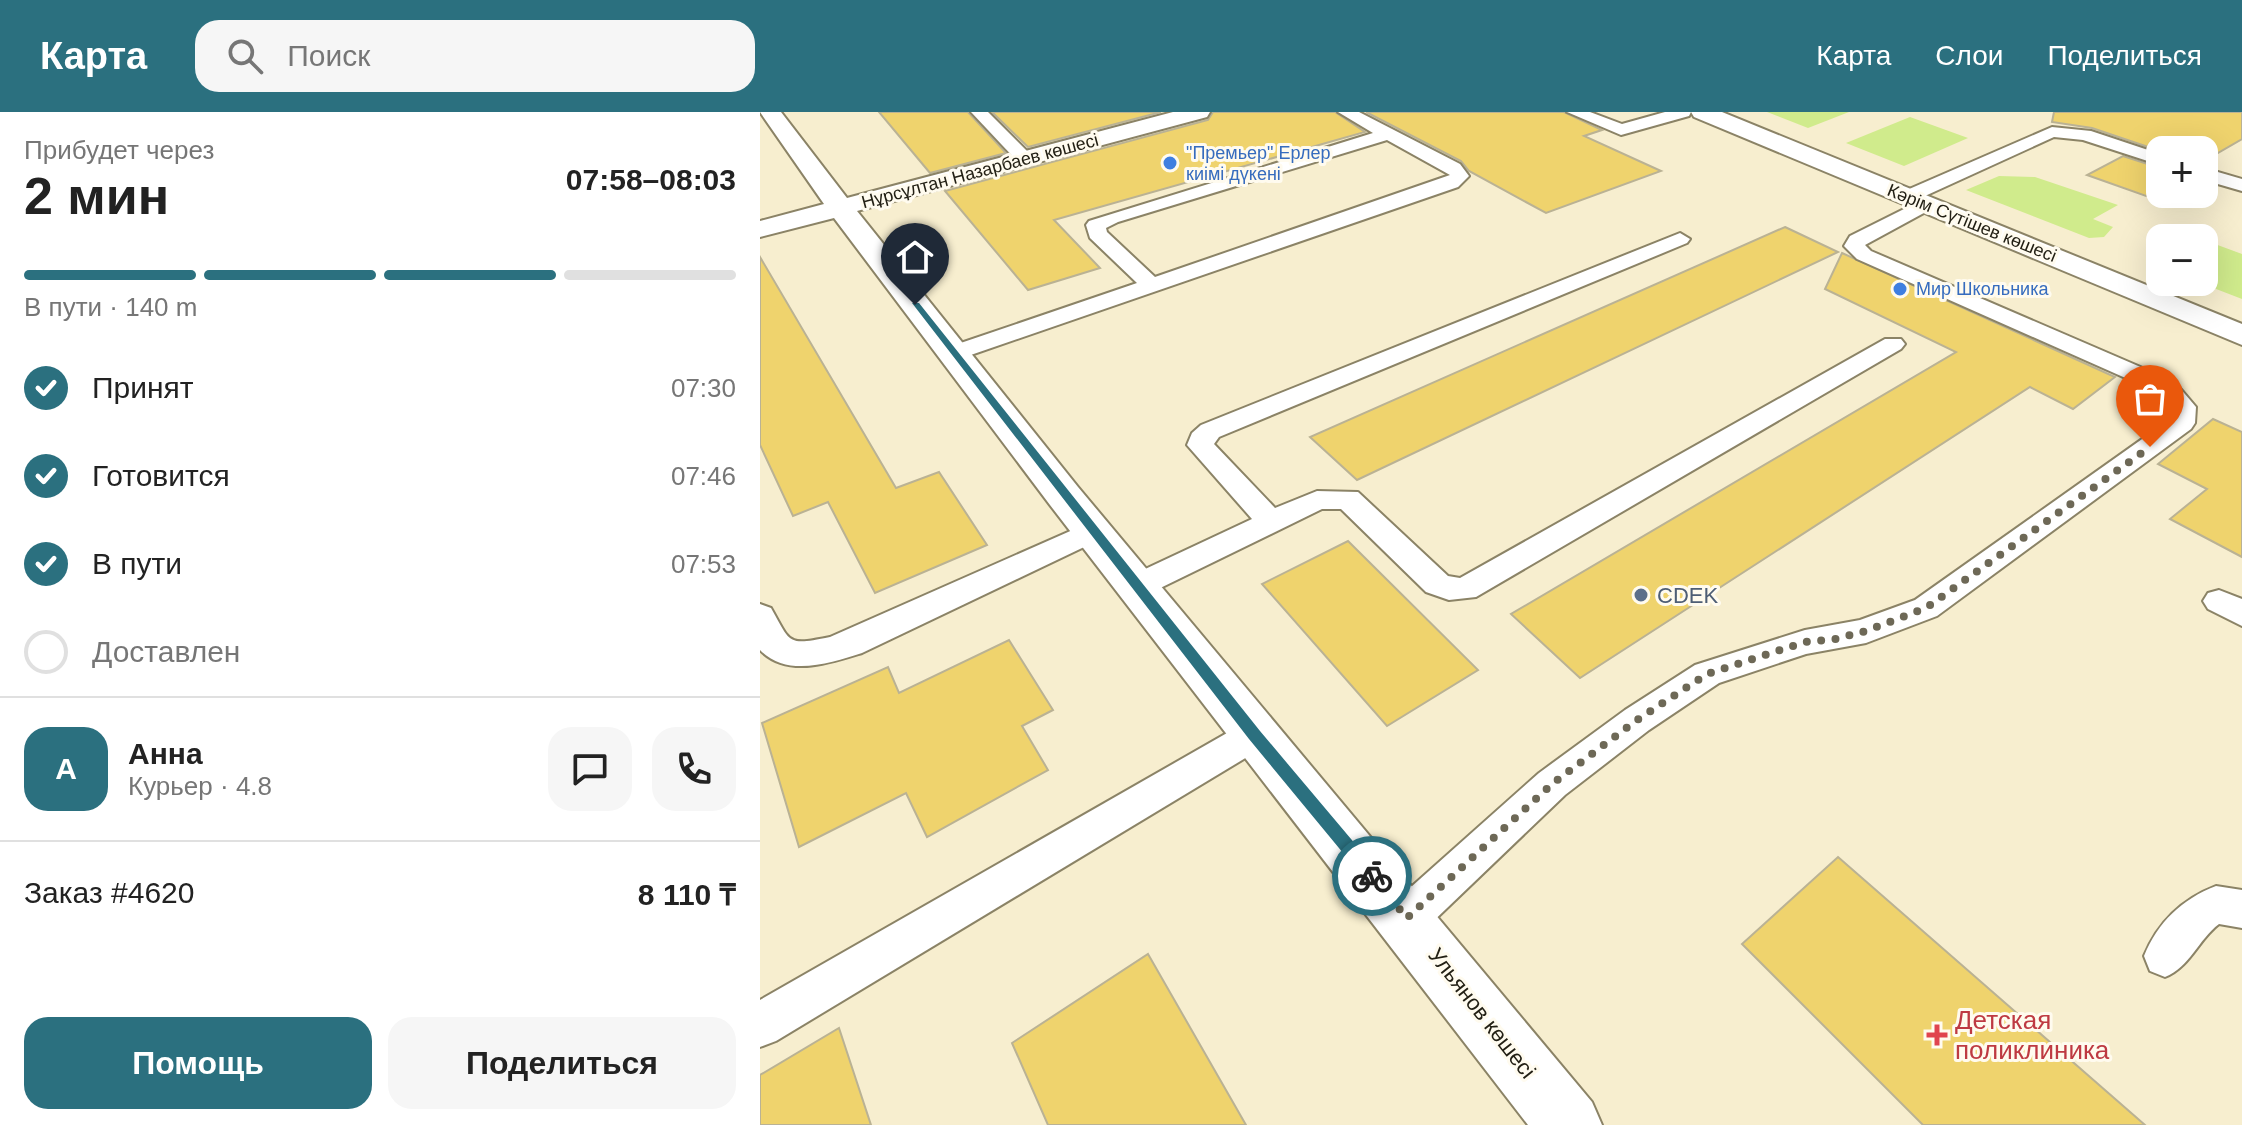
<!DOCTYPE html>
<html lang="ru">
<meta charset="utf-8">
<style>
:root{--surface:#fff;--page:#f6f6f6;--text:#222;--muted:#767676;--line:#e0e0e0;--accent:#2b707f}
body{margin:0;font-family:Helvetica,sans-serif;background:var(--page);color:var(--text);height:100vh;display:flex;flex-direction:column;font-size:30px;white-space:nowrap}
*{box-sizing:border-box;margin:0}
p{font-size:26px;color:var(--muted)}
.icon{flex:none;width:44px;height:44px;fill:none;stroke:currentColor;stroke-width:2;stroke-linecap:round;stroke-linejoin:round}
.map{position:relative;flex:1;overflow:hidden}
.panel{display:flex;flex-direction:column;background:var(--surface);width:760px}
.panel>*{flex:none}
.controls{position:absolute;left:1386px;top:24px;display:grid;gap:16px}
.controls a{display:grid;place-items:center;width:72px;height:72px;border-radius:16px;background:var(--surface);box-shadow:0 8px 32px #0002;font-size:40px}
.pin{position:absolute;display:grid;place-items:center;width:68px;height:68px;color:#fff;margin:-82px -34px;border-radius:50% 50% 50% 0;rotate:-45deg;box-shadow:0 0 8px #0007}
.pin .icon{rotate:45deg}
.courier{position:absolute;display:grid;place-items:center;width:80px;height:80px;margin:-40px;border:6px solid #2b707f;border-radius:50%;background:#fff;color:#222;box-shadow:0 2px 10px #0007}
.head em{font-style:normal;font-weight:600}
.head div{display:flex;flex-direction:column-reverse}
.head{display:flex;align-items:center;justify-content:space-between;height:136px;padding:0 24px}
h1{font-size:52px;font-weight:600;line-height:60px}
.bar{display:grid;grid-template-columns:repeat(4,1fr);gap:12px 8px;align-content:center;height:96px;padding:0 24px}
.bar i{height:10px;border-radius:6px;background:var(--line)}
.bar .selected{background:var(--accent)}
.bar p{grid-column:span 4}
.line{display:flex;align-items:center;gap:20px;padding:0 24px;border-top:2px solid var(--line)}
.line div{flex:1}
.round{display:grid;place-items:center;flex:none;width:84px;height:84px;border-radius:24px;background:var(--page)}
ol{padding:0 24px;list-style:none}
li{display:flex;align-items:center;gap:24px;height:88px}
li p{margin-inline-start:auto}
li .icon{padding:8px;border-radius:50%;background:var(--accent);color:#fff;stroke-width:4}
li:last-child{color:var(--muted)}
li i{width:44px;height:44px;border:4px solid var(--line);border-radius:50%}
.primary-button{display:flex;gap:16px;margin-top:auto;padding:16px 24px}
.primary-button a{flex:1;height:92px;border-radius:24px;background:var(--accent);color:#fff;font-size:32px;font-weight:600;line-height:92px;text-align:center}
.primary-button a+a{background:var(--page);color:var(--text)}
header{display:flex;align-items:center;gap:48px;box-sizing:border-box;height:112px;padding:0 40px;background:var(--accent);color:#fff}
header strong{font-size:38px}
nav{display:flex;gap:44px;margin-inline-start:auto;font-size:28px}
.search{width:560px;height:72px;background:var(--page);display:flex;align-items:center;gap:20px;box-sizing:border-box;padding:0 28px;border-radius:24px;color:var(--muted);font-size:30px}
main{display:flex;flex:1;min-height:0}
.map>svg:first-child{display:block}
.green{fill:#d0eb8c}
.building{fill:#efd36d;stroke:#bab294;stroke-width:2}
.lines{fill:none;stroke-linecap:round;stroke-linejoin:round}
.lane-casing{stroke:#8b8366;stroke-width:4}
.secondary-casing{stroke:#8b8366;stroke-width:4}
.lane{fill:#fff;fill-rule:evenodd}
.secondary{fill:#fff;fill-rule:evenodd}
.route{fill:#2b707f}
.done{stroke:#6d6856;stroke-width:8;stroke-dasharray:0 14.4}
.shop-dot{fill:#3f7fe0;stroke:#fffbef;stroke-width:3}
.service-dot{fill:#5c6f8a;stroke:#fffbef;stroke-width:3}
.health-dot{fill:#e0444e;stroke:#fffbef;stroke-width:3}
.labels{text-anchor:middle;dominant-baseline:central;stroke-width:6;stroke-linejoin:round;paint-order:stroke}
.far-shop-label{font-size:18px;fill:#366cbe;stroke:#fffbef;text-anchor:start}
.far-street-label{font-size:18px;fill:#232015;stroke:#fffbef}
.service-label{font-size:22px;fill:#4e5e75;stroke:#fffbef;text-anchor:start}
.street-label{font-size:22px;fill:#232015;stroke:#fffbef}
.near-health-label{font-size:26px;fill:#be3a42;stroke:#fffbef;text-anchor:start}
</style>
<header>
<strong>Карта</strong>
<div class="search"><svg class="icon" aria-label="search" viewBox="0 0 24 24"><circle cx="10" cy="10" r="6"/><path d="M15 15l6 6"/></svg>Поиск</div>
<nav><a>Карта</a><a>Слои</a><a>Поделиться</a></nav>
</header>
<main>
<section class="panel">
<div class="head"><div><h1>2 мин</h1><p>Прибудет через</p></div><em>07:58–08:03</em></div>
<div class="bar"><i class="selected"></i><i class="selected"></i><i class="selected"></i><i></i><p>В пути · 140 m</p></div>
<ol>
<li><svg class="icon" aria-label="check" viewBox="0 0 24 24"><path d="M5 12l5 5 9-10"/></svg>Принят<p>07:30</p></li>
<li><svg class="icon" aria-label="check" viewBox="0 0 24 24"><path d="M5 12l5 5 9-10"/></svg>Готовится<p>07:46</p></li>
<li><svg class="icon" aria-label="check" viewBox="0 0 24 24"><path d="M5 12l5 5 9-10"/></svg>В пути<p>07:53</p></li>
<li><i></i>Доставлен</li>
</ol>
<div class="line" style="height:144px"><b class="round" style="background:var(--accent);color:#fff">А</b><div><b>Анна</b><p>Курьер · 4.8</p></div><a class="round"><svg class="icon" aria-label="chat" viewBox="0 0 24 24"><path d="M4 5h16v11H9l-5 4z"/></svg></a><a class="round"><svg class="icon" aria-label="phone" viewBox="0 0 24 24"><path d="M5 4h4l2 5-3 2q2 4 5 5l2-3 5 2v4C11 20 4 13 5 4z"/></svg></a></div>
<div class="line" style="height:104px"><div>Заказ #4620</div><b>8 110 ₸</b></div>
<div class="primary-button"><a>Помощь</a><a>Поделиться</a></div>
</section>
<div class="map">
<svg width="1482" height="1013" viewBox="0 0 1482 1013">
<rect width="100%" height="100%" fill="#f7eecf"/>
<!-- green -->
<g class="green">
<polygon points="1007,0 1089,0 1048,16"/>
<polygon points="1150,5 1208,26 1144,54 1086,31"/>
<polygon points="1239,64 1275,65 1358,93 1333,107 1353,115 1344,125 1329,126 1206,78"/>
<polygon points="1444,128 1482,142 1482,187 1438,170 1444,170"/>
</g>
<!-- building -->
<g class="building">
<polygon points="119,0 208,0 246,41 170,61"/>
<polygon points="232,0 401,0 268,35"/>
<polygon points="453,0 575,0 605,20 294,108 340,156 268,178 185,79 448,8"/>
<polygon points="606,0 804,0 842,18 824,24 901,59 786,101 709,59 701,49"/>
<polygon points="1294,0 1482,0 1482,27 1444,49 1444,38 1400,39 1332,16 1292,10"/>
<polygon points="1363,44 1400,56 1400,76 1386,84 1327,63"/>
<polygon points="1025,115 1078,140 597,368 550,325"/>
<polygon points="1082,141 1355,265 1313,297 1270,275 820,566 751,502 1196,240 1065,177"/>
<polygon points="0,145 136,376 179,360 227,433 115,481 68,390 33,404 0,333"/>
<polygon points="1453,307 1482,320 1482,445 1410,407 1447,377 1398,352"/>
<polygon points="588,429 718,558 627,614 502,472"/>
<polygon points="249,528 293,598 262,614 288,658 167,725 146,681 39,735 2,611 128,555 139,581"/>
<polygon points="1078,745 1385,1013 1163,1013 982,832"/>
<polygon points="388,842 486,1013 288,1013 252,931"/>
<polygon points="79,916 111,1013 0,1013 0,963"/>
</g>
<g class="lines">
<defs>
<g id="lane">
<polygon points="211,0 228,0 271,43 274,47 271,51 259,51"/>
<path d="M578,0H599L700,52L709,64L698,75L202,246H186L182,241L186,236L377,171L330,126L326,113L329,109L613,21ZM627,28L690,63L395,165L347,120L346,116L358,110Z"/>
<polygon points="807,0 830,0 862,12 905,0 931,0 929,4 861,23"/>
<polygon points="1292,15 1331,19 1400,42 1400,53 1323,28 1294,25 1154,89 1147,91 1137,85 1140,81"/>
<polygon points="1444,56 1482,67 1482,79 1444,68"/>
<polygon points="1166,86 1176,92 1173,96 1105,133 1111,139 1406,266 1419,275 1436,295 1435,311 1431,317 1177,504 1106,531 1046,542 959,571 889,618 805,683 662,820 647,826 632,820 626,806 632,792 779,661 865,598 935,553 1045,518 1100,508 1155,488 1409,308 1410,296 1388,276 1097,147 1084,134 1090,124"/>
<polygon points="920,121 930,127 927,131 459,325 454,332 515,396 557,379 598,380 688,464 700,466 1125,227 1141,227 1145,232 1141,237 716,485 689,488 666,480 581,397 562,397 388,482 377,485 366,482 361,474 366,466 492,407 427,333 432,321 441,313"/>
<path d="M333,409L343,412L348,419L343,426L102,541C70,551 27,566 0,538V492L11,496C31,531 26,534 70,525Z"/>
<polygon points="1459,478 1482,487 1482,514 1448,497 1443,489 1448,481"/>
<polygon points="494,608 507,613 512,623 507,633 16,929 0,935 0,888 481,613"/>
<path d="M1456,774L1482,778V816L1459,812C1438,828 1430,855 1405,865L1390,859L1384,844C1398,810 1422,787 1456,774Z"/>
</g>
<g id="secondary">
<polygon points="0,0 21,0 87,86 413,0 450,0 447,5 97,99 318,375 832,990 842,1013 768,1013 290,393 74,106 0,125 0,109 64,92"/>
<polygon points="931,0 962,0 1482,212 1482,233 934,5"/>
</g>
</defs>
<!-- lane casing -->
<use href="#lane" class="lane-casing"/>
<!-- secondary casing -->
<use href="#secondary" class="secondary-casing"/>
<!-- lane -->
<use href="#lane" class="lane"/>
<!-- secondary -->
<use href="#secondary" class="secondary"/>
</g>
<!-- route -->
<polygon class="route" points="152,191 159,191 500,619 618,759 618,770 607,770 489,627"/>
<g class="lines">
<!-- done -->
<polyline class="done" points="612,764 647,806 792,672 877,608 947,562 1045,530 1075,527 1106,519 1166,496 1390,335"/>
</g>
<!-- markers -->
<g class="shop-dot">
<circle cx="410" cy="51" r="8"/>
<circle cx="1140" cy="177" r="8"/>
</g>
<circle class="service-dot" cx="881" cy="483" r="8"/>
<path class="health-dot" d="M1173 911h8v8h8v8h-8v8h-8v-8h-8v-8h8z"/>
<g class="labels">
<!-- far-shop labels -->
<g class="far-shop-label">
<text x="426" y="41">"Премьер" Ерлер<tspan x="426" dy="21">киімі дүкені</tspan></text>
<text x="1156" y="177">Мир Школьника</text>
</g>
<!-- far-street labels -->
<g class="far-street-label">
<text transform="translate(220 59) rotate(-15)">Нұрсұлтан Назарбаев көшесі</text>
<text transform="translate(1212 111) rotate(22)">Кәрім Сүтішев көшесі</text>
</g>
<!-- service labels -->
<g class="service-label">
<text x="897" y="483">CDEK</text>
</g>
<!-- street labels -->
<g class="street-label">
<text transform="translate(722 901) rotate(52)">Ульянов көшесі</text>
</g>
<!-- near-health labels -->
<g class="near-health-label">
<text x="1195" y="908">Детская<tspan x="1195" dy="30">поликлиника</tspan></text>
</g>
</g>
</svg>
<div class="controls">
<a>+</a>
<a>−</a>
</div>
<div class="pin" style="left:1390px;top:335px;background:#ea580c"><svg class="icon" aria-label="bag" viewBox="0 0 24 24"><path d="M5 8h14l-1 12H6zM9 8a3 3 0 0 1 6 0"/></svg></div>
<div class="pin" style="left:155px;top:193px;background:#1f2937"><svg class="icon" aria-label="home" viewBox="0 0 24 24"><path d="M3 11l9-7 9 7M6 9v11h12V9"/></svg></div>
<div class="courier" style="left:612px;top:764px"><svg class="icon" aria-label="bike" viewBox="0 0 24 24"><circle cx="6" cy="16" r="4"/><circle cx="18" cy="16" r="4"/><path d="M6 16l4-8h5l3 8M10 8l3 8H6M13 5h3"/></svg></div>
</div>
</main>
